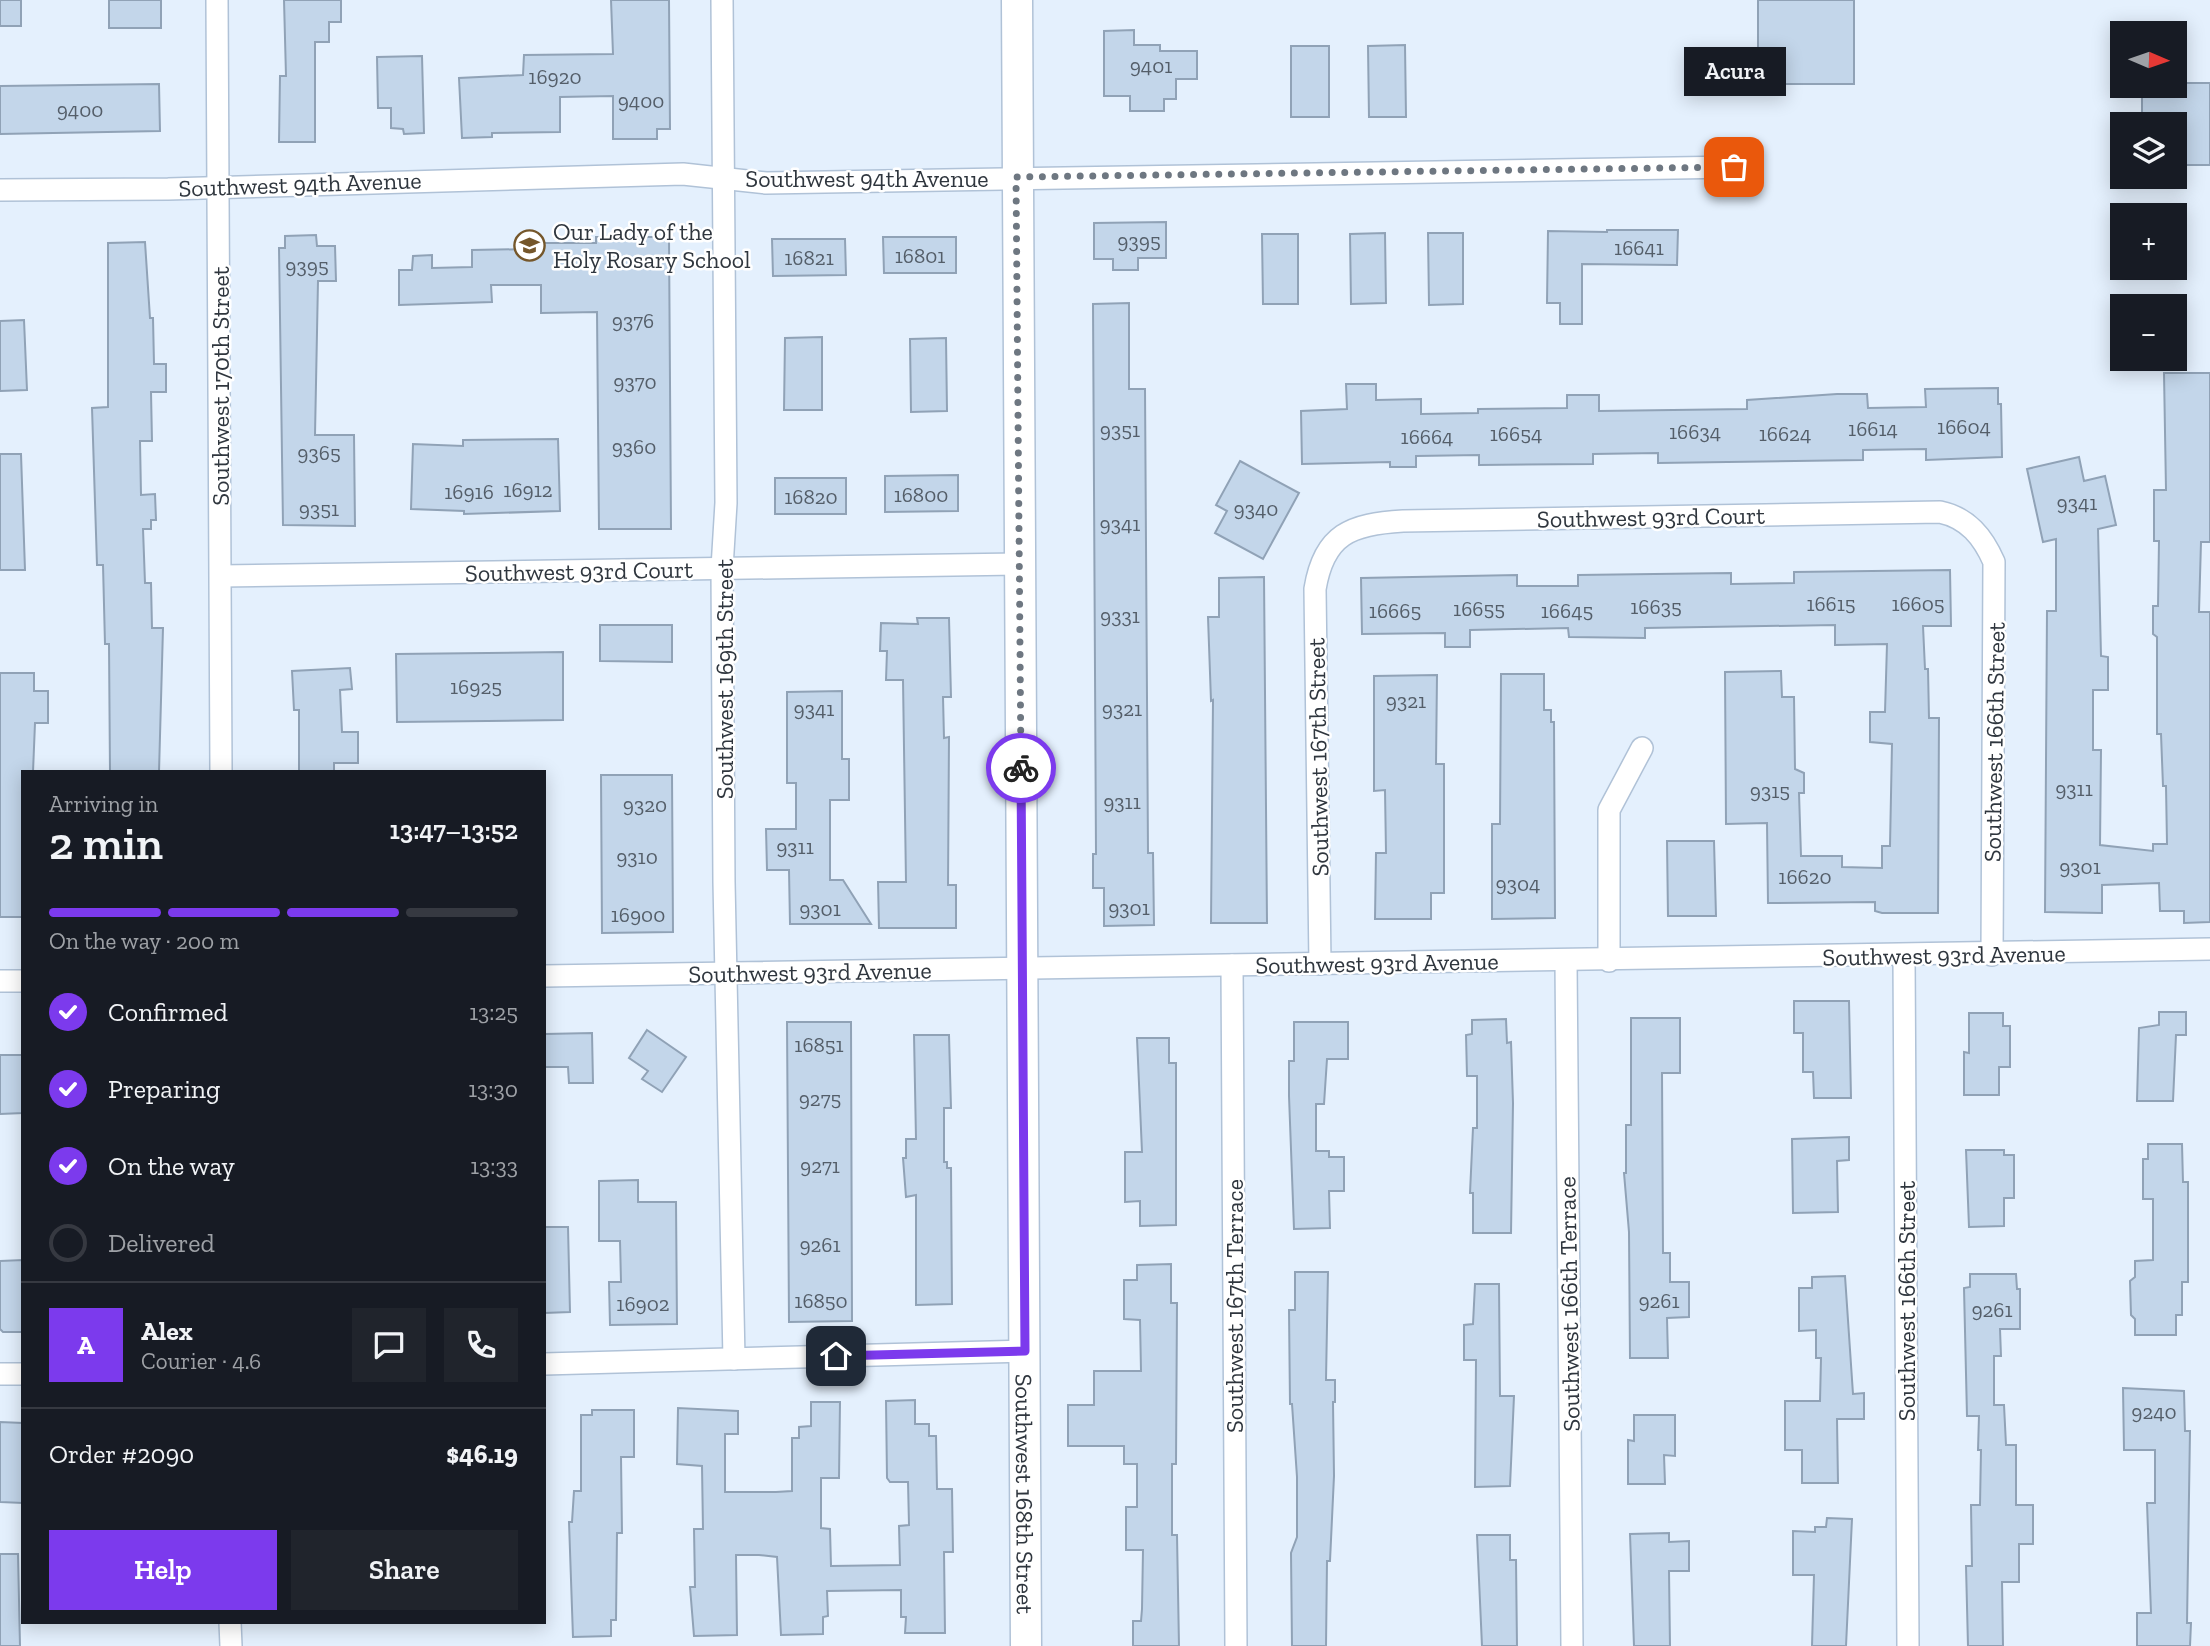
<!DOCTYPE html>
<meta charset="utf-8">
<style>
:root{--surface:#171b24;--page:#20242c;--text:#f1f3f6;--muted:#9ea1a6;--line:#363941;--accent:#7c3aed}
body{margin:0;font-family:"Zilla Slab",serif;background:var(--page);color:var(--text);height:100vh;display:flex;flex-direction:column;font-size:26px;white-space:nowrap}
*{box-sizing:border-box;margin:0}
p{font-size:23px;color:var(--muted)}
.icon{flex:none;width:38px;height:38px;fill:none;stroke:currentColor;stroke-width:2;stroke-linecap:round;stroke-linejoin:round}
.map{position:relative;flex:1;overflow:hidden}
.panel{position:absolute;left:21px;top:770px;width:525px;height:854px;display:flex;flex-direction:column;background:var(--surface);border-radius:0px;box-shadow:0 4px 18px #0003}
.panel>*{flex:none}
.needle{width:46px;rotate:92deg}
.tools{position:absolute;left:2110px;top:21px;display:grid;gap:14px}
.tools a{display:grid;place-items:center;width:77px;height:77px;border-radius:0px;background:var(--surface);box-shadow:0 4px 18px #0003;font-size:35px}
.pin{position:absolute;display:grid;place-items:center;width:60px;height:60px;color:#fff;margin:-30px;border-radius:14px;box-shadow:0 4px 10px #0006}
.courier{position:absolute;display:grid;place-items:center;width:70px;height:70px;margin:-35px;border:5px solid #7c3aed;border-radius:50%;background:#fff;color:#222;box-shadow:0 2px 9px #0007}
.bubble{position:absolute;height:49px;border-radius:0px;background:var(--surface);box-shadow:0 4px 18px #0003;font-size:23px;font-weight:600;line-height:49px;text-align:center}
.overview em{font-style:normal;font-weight:600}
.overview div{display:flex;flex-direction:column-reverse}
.overview{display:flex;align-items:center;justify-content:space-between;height:119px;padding:0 28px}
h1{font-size:46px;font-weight:600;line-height:52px}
.bar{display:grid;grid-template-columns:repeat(4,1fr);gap:10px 7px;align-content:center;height:84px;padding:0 28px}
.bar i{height:9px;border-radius:5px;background:var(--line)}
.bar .selected{background:var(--accent)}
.bar p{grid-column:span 4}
.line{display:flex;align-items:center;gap:18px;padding:0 28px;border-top:2px solid var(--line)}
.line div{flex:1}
.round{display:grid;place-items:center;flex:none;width:74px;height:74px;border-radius:0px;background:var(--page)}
ol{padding:0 28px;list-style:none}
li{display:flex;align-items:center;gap:21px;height:77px}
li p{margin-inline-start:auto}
li .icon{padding:7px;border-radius:50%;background:var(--accent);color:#fff;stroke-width:4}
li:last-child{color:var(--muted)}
li i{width:38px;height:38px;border:4px solid var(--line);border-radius:50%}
.button{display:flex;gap:14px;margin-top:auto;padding:14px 28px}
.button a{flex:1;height:80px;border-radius:0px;background:var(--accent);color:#fff;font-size:28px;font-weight:600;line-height:80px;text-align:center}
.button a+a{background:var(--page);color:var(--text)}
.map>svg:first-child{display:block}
.building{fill:#c3d6ea;stroke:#90a2b6;stroke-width:2}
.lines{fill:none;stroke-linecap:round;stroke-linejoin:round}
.street-casing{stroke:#b0c2d7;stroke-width:24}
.secondary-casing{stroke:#b0c2d7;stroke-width:33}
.street{stroke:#fff;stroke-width:21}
.secondary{stroke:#fff;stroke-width:30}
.done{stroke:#6e7781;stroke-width:7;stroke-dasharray:0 12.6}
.route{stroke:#7c3aed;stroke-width:9}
.labels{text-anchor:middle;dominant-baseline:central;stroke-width:5;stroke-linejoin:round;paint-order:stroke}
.number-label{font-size:21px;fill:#545e69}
.street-label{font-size:24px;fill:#2f363e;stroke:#fff}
.poi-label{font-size:24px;fill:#2f363e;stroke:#fff;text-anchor:start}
</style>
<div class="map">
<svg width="2210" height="1646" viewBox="0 0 2210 1646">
<rect width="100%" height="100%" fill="#e4f0fd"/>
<!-- building -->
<g class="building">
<rect x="0" y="0" width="21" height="26"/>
<rect x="109" y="0" width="52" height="28"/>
<polygon points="284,0 341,0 341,22 329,22 329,42 315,42 315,142 279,142 280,76 286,76"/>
<polygon points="611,0 669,0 670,129 657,129 657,139 613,139 613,96 560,97 560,132 492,133 492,137 462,138 459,78 523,75 524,55 613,54"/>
<rect x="1758" y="0" width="96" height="84"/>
<polygon points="1134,30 1134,45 1160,45 1160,51 1197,51 1197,79 1176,79 1176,99 1164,99 1164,111 1130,111 1130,96 1104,96 1104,31"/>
<polygon points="1405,45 1406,117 1369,117 1368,46"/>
<rect x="1291" y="46" width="38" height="71"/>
<polygon points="422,56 424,133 404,134 403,129 391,128 391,108 378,108 377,57"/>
<polygon points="2175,83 2210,83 2210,165 2175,165 2175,124 2142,124 2142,86"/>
<polygon points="159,84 160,131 0,134 0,86"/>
<polygon points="1166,222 1166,258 1138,258 1138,270 1113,270 1113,259 1094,259 1094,223"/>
<polygon points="1607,230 1678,230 1677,265 1582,264 1582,324 1560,324 1560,303 1547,303 1548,231 1607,232"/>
<polygon points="1385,233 1386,303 1351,304 1350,234"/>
<polygon points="1428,233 1463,233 1463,304 1429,305"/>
<polygon points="1262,234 1298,234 1298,304 1263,304"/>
<polygon points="316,235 317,246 335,246 336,281 318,281 315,435 354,435 355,526 283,525 279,248 285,248 285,236"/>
<polygon points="596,237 669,237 671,529 599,529 597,312 541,313 541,285 491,285 492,302 399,305 399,270 412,270 413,256 432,255 432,268 472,267 472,250 532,249 531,243 596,243"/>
<polygon points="883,237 956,237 956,273 884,273"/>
<polygon points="772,239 845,239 846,275 773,276"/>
<polygon points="145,242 150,318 153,318 154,364 166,364 166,392 151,392 152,441 140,441 141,495 155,494 156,520 151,520 151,529 143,529 145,583 151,583 152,628 163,628 159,772 110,772 109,644 105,644 103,565 97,565 92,408 108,407 108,243"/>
<polygon points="1129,303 1129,389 1145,389 1148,853 1153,853 1154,925 1104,926 1104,888 1093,888 1093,854 1096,854 1093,304"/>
<polygon points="24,320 27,390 0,391 0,321"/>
<polygon points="822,337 822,410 784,410 785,338"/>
<polygon points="946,338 947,411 911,412 910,339"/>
<polygon points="2164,373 2210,373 2210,542 2201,542 2199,612 2210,612 2210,922 2184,923 2184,911 2160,911 2159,883 2102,885 2102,913 2045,912 2047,611 2056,611 2056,539 2043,542 2027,469 2079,457 2084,481 2105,476 2116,525 2098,529 2101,656 2108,657 2108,690 2093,690 2093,750 2101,750 2100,845 2153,851 2153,844 2167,844 2166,786 2163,786 2161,734 2157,734 2157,637 2153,634 2153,606 2158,606 2159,541 2154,541 2154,490 2166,490"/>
<polygon points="1346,384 1376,384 1376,400 1421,399 1421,414 1478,413 1478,409 1567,408 1567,395 1599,395 1599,411 1747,409 1747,400 1837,394 1867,394 1868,408 1926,407 1925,389 1998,388 1998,404 2001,404 2002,457 1926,460 1926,449 1863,450 1863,460 1658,463 1658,453 1593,454 1593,464 1479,465 1479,455 1416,456 1416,467 1390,467 1390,462 1302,464 1301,411 1347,409"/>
<polygon points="558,439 560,511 464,514 464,511 411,509 413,444 463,446 463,440"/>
<polygon points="0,454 21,454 25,570 0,570"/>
<polygon points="1240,461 1299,493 1263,559 1215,533 1227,511 1216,505"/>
<polygon points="958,475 958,511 885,512 885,476"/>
<rect x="775" y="478" width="71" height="36"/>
<polygon points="1950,570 1951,626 1923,626 1925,669 1928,669 1929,718 1939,718 1938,913 1882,913 1875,911 1875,902 1768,903 1767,823 1726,824 1725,672 1781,671 1782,697 1794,697 1795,769 1804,773 1804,793 1799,793 1801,856 1842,856 1842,867 1882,868 1882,846 1890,846 1892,744 1870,742 1870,712 1885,712 1887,644 1835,645 1835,625 1645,628 1645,638 1569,637 1568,628 1470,630 1470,647 1445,647 1445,633 1362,634 1361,578 1517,575 1517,586 1578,586 1578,575 1731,573 1731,584 1794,583 1794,572"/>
<polygon points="1264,577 1267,923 1211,923 1213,700 1211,701 1208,617 1219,617 1219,578"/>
<polygon points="917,618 949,618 951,697 943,697 944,738 949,737 948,885 956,885 956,928 879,928 878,882 906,882 903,680 886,680 887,651 880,651 881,623 918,624"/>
<polygon points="600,625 672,625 672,662 600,661"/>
<polygon points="563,652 563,720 397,722 396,654"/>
<polygon points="350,668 352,689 340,690 342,732 358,732 358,763 334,763 334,772 299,772 299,710 294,710 292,671"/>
<polygon points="0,673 34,673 34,691 48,691 48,723 35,723 33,772 23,772 23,917 0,917"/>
<polygon points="1501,674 1544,674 1544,710 1551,710 1551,722 1554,722 1555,918 1492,919 1492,824 1500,824"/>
<polygon points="1437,675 1436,764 1444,764 1444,893 1431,893 1431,919 1375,919 1376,853 1386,853 1385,790 1374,791 1374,676"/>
<polygon points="842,691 842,759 849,759 849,800 830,800 830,880 843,880 871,924 790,924 789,870 767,870 766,829 796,829 796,783 787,783 787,692"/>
<polygon points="601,775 672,775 673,932 602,933"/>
<polygon points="1667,841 1714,841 1716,916 1668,916"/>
<polygon points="1794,1001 1849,1001 1851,1098 1814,1098 1813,1072 1803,1072 1803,1033 1794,1033"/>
<polygon points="2159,1012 2186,1012 2186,1035 2176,1035 2173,1101 2137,1101 2139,1028 2159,1025"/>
<polygon points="1969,1013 2003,1013 2003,1026 2010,1026 2010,1067 1999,1067 1999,1095 1964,1095 1964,1052 1969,1053"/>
<polygon points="1631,1018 1680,1018 1680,1073 1662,1073 1663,1253 1670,1253 1670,1282 1689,1282 1689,1317 1667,1318 1668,1358 1630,1358 1629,1232 1624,1173 1626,1173 1626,1125 1631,1125"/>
<polygon points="1506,1019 1507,1043 1511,1042 1513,1103 1511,1233 1473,1233 1473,1193 1470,1193 1473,1128 1477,1128 1477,1076 1467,1076 1466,1035 1472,1034 1472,1020"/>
<polygon points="787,1022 851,1022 852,1321 789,1322"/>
<polygon points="1294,1022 1348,1022 1348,1059 1327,1059 1324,1104 1316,1104 1316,1151 1329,1151 1329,1157 1344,1157 1344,1191 1329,1191 1330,1228 1294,1229 1289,1096 1289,1061 1294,1061"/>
<polygon points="647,1030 686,1057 662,1092 642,1079 648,1071 629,1058"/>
<polygon points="592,1033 593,1083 569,1083 568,1067 545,1067 545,1034"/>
<polygon points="914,1035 949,1035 951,1108 944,1108 944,1162 947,1162 947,1168 951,1168 952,1304 916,1305 916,1195 906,1197 903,1158 906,1158 906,1139 916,1139"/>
<polygon points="1137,1038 1169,1038 1169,1063 1176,1063 1176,1225 1140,1226 1140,1201 1125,1202 1125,1152 1142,1152"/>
<polygon points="0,1055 23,1055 23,1113 0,1114"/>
<polygon points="1849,1137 1849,1160 1837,1161 1838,1212 1793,1213 1792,1139"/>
<polygon points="2148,1144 2182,1144 2183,1182 2188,1182 2188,1282 2182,1282 2182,1315 2176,1315 2176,1335 2135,1335 2135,1319 2131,1315 2130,1281 2135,1277 2135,1261 2153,1260 2153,1199 2143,1199 2143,1159 2148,1159"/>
<polygon points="1966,1150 2004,1150 2004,1155 2014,1155 2014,1198 2004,1198 2004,1226 1969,1227"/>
<polygon points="638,1180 638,1202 676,1202 677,1324 610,1325 609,1282 621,1282 620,1241 599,1241 599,1181"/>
<polygon points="544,1227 568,1227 570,1312 544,1313"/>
<polygon points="23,1260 23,1332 3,1332 0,1329 0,1261"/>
<polygon points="1171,1264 1171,1303 1177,1303 1176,1464 1172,1464 1172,1535 1177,1535 1179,1646 1133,1646 1133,1621 1141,1621 1142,1609 1143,1550 1126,1550 1126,1507 1137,1507 1137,1464 1124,1464 1124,1446 1068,1446 1068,1405 1094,1405 1094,1371 1141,1371 1140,1320 1124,1319 1124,1280 1137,1280 1137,1265"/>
<polygon points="1295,1272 1328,1272 1326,1380 1335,1380 1335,1402 1333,1402 1334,1476 1330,1561 1327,1561 1326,1646 1292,1646 1291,1553 1297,1537 1297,1477 1292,1404 1290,1404 1289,1310 1295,1310"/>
<polygon points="1970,1274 2016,1274 2017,1289 2020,1289 2020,1329 2000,1329 2001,1356 1994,1356 1994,1405 2004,1405 2006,1445 2016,1445 2016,1505 2033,1505 2033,1544 2019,1544 2019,1582 2002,1582 2003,1646 1968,1646 1966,1566 1972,1566 1971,1505 1980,1505 1981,1450 1978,1450 1979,1416 1967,1416 1964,1288 1970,1287"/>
<polygon points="1845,1276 1853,1394 1864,1393 1864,1419 1837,1419 1838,1483 1802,1483 1802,1450 1785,1450 1785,1401 1820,1401 1821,1358 1816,1358 1816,1330 1799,1331 1799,1288 1812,1288 1812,1277"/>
<polygon points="1475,1284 1499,1284 1500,1396 1514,1396 1510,1486 1475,1487 1476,1360 1464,1360 1464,1325 1473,1324"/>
<polygon points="2123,1388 2184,1391 2185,1431 2190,1431 2187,1623 2191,1623 2190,1646 2137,1646 2137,1613 2151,1613 2147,1503 2155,1503 2155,1450 2124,1450"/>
<polygon points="915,1400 915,1424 929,1424 929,1436 936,1436 937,1489 952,1489 953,1552 944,1552 945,1633 905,1633 906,1617 901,1617 901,1590 827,1591 828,1616 823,1617 823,1634 781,1635 777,1557 759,1555 736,1555 737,1635 694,1636 690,1587 695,1587 694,1529 703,1529 702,1466 677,1464 678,1408 738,1411 738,1434 725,1434 725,1492 776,1492 792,1491 792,1438 799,1438 799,1427 811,1426 811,1402 840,1402 839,1478 821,1478 821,1528 830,1529 831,1566 900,1565 899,1526 909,1525 908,1482 890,1482 887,1478 886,1401"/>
<polygon points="592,1410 634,1410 634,1457 621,1457 622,1533 617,1533 616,1620 611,1620 611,1636 573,1637 569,1522 572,1522 574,1491 581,1491 581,1415 592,1415"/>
<polygon points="1634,1415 1675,1415 1675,1456 1664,1455 1665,1484 1628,1484 1628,1440 1634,1441"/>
<polygon points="0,1422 23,1423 23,1503 0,1502"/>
<polygon points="1827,1518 1852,1519 1846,1646 1812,1646 1814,1575 1793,1575 1793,1531 1815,1532 1815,1527 1826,1527"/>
<polygon points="1669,1533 1669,1542 1689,1541 1689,1571 1669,1571 1670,1646 1634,1646 1630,1534"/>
<polygon points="1477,1535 1510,1535 1510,1560 1516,1560 1517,1646 1482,1646"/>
<polygon points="0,1554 18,1554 20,1646 0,1646"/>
</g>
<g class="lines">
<defs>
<g id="street">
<polyline points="217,0 221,772"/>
<polyline points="722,0 726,503 722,568 724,882 734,1359"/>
<polyline points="0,190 168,189 683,174 766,183 1734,167"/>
<polyline points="221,576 1020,564"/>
<polyline points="1904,956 1908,1646"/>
<polyline points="1609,961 1609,810 1642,748"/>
<polyline points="1566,962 1572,1646"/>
<path d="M1320,964L1315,589C1324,534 1351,524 1403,521L1940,512C1968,518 1983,537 1994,562L1992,955"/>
<polyline points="1232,965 1236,1646"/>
<polyline points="544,976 2210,949"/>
<polyline points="0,981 23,981"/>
<polyline points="544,1364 1025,1351"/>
<polyline points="0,1374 23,1374"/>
<polyline points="230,1622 231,1646"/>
</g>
<g id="secondary">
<path id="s1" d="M1017,0L1026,1646"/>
</g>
</defs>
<!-- street casing -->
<use href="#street" class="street-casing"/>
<!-- secondary casing -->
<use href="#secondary" class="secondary-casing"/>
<!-- street -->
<use href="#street" class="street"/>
<!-- secondary -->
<use href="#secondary" class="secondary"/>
</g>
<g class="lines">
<!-- done -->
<polyline class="done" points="1021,768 1016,177 1734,167"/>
<!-- route -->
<polyline class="route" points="836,1356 1025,1351 1021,768"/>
</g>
<!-- icons -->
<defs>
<symbol id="school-ring" viewBox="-11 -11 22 22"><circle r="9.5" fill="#fff" stroke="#75572b" stroke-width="1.5"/><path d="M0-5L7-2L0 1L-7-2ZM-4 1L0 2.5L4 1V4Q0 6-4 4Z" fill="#75572b"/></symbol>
</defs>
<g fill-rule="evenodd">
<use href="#school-ring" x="512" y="228" width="35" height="35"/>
</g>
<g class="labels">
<!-- number labels -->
<g class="number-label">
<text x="1151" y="65">9401</text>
<text x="555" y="76">16920</text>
<text x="641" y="100">9400</text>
<text x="80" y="109">9400</text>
<text x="1139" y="240">9395</text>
<text x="1639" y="247">16641</text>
<text x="920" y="255">16801</text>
<text x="809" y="257">16821</text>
<text x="307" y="265">9395</text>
<text x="633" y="320">9376</text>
<text x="635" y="381">9370</text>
<text x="1964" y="426">16604</text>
<text x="1873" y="428">16614</text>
<text x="1120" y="429">9351</text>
<text x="1695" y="431">16634</text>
<text x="1516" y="433">16654</text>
<text x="1785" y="433">16624</text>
<text x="1427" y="436">16664</text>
<text x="634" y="446">9360</text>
<text x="319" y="452">9365</text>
<text x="528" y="489">16912</text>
<text x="469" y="491">16916</text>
<text x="921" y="494">16800</text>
<text x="811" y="496">16820</text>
<text x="2077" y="502">9341</text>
<text x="319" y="508">9351</text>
<text x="1256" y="508">9340</text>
<text x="1120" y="523">9341</text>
<text x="1831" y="603">16615</text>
<text x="1918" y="603">16605</text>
<text x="1656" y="606">16635</text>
<text x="1479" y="608">16655</text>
<text x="1395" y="610">16665</text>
<text x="1567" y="610">16645</text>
<text x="1120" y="615">9331</text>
<text x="476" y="686">16925</text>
<text x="1406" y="700">9321</text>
<text x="814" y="708">9341</text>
<text x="1122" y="708">9321</text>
<text x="2074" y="788">9311</text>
<text x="1770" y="790">9315</text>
<text x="1122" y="801">9311</text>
<text x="645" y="804">9320</text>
<text x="795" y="846">9311</text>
<text x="637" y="856">9310</text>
<text x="2080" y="866">9301</text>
<text x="1805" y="876">16620</text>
<text x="1518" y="883">9304</text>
<text x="1129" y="907">9301</text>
<text x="820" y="908">9301</text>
<text x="638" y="914">16900</text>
<text x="819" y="1044">16851</text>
<text x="820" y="1098">9275</text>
<text x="820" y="1165">9271</text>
<text x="820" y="1244">9261</text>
<text x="821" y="1300">16850</text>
<text x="1659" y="1300">9261</text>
<text x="643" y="1303">16902</text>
<text x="1992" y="1309">9261</text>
<text x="2154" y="1411">9240</text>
</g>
<!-- street labels -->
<g class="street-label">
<text x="867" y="178">Southwest 94th Avenue</text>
<text transform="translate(300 184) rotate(-2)">Southwest 94th Avenue</text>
<text transform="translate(220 386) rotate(-90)">Southwest 170th Street</text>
<text transform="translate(1651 517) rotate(-1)">Southwest 93rd Court</text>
<text transform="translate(579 571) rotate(-1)">Southwest 93rd Court</text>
<text transform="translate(724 679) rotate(-90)">Southwest 169th Street</text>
<text transform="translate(1994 742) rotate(-89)">Southwest 166th Street</text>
<text transform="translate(1318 757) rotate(-91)">Southwest 167th Street</text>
<text transform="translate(1944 955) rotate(-1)">Southwest 93rd Avenue</text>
<text transform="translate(1377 963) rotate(-1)">Southwest 93rd Avenue</text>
<text transform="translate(810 972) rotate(-1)">Southwest 93rd Avenue</text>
<text transform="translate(1906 1301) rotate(-90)">Southwest 166th Street</text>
<text transform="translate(1569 1304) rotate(-91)">Southwest 166th Terrace</text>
<text transform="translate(1234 1306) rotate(-90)">Southwest 167th Terrace</text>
<text stroke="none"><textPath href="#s1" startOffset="1494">Southwest 168th Street</textPath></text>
</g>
<!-- poi labels -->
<g class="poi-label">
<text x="553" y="231">Our Lady of the<tspan x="553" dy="28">Holy Rosary School</tspan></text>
</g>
</g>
</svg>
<div class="tools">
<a><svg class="needle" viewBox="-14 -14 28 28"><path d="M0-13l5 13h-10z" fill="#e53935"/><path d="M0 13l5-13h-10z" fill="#9ea1a6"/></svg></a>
<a><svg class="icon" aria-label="layers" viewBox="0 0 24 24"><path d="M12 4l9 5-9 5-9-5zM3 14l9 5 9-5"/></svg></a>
<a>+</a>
<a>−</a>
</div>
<div class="pin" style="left:1734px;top:167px;background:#ea580c"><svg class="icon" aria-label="bag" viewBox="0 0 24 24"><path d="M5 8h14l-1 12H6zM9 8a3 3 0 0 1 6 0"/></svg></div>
<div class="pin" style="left:836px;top:1356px;background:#1f2937"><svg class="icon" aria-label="home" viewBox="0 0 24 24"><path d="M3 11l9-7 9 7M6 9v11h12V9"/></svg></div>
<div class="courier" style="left:1021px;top:768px"><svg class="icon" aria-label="bike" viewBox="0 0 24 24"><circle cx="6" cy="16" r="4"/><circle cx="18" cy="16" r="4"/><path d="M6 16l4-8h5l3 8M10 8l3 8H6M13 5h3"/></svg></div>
<div class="bubble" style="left:1684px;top:47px;width:102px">Acura</div>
<section class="panel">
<div class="overview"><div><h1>2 min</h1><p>Arriving in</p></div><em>13:47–13:52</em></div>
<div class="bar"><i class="selected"></i><i class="selected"></i><i class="selected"></i><i></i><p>On the way · 200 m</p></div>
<ol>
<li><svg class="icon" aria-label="check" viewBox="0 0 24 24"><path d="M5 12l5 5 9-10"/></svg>Confirmed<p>13:25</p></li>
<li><svg class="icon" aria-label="check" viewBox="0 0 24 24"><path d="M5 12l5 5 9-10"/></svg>Preparing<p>13:30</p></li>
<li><svg class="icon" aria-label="check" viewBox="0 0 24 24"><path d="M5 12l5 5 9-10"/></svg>On the way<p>13:33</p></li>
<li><i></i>Delivered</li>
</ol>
<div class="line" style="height:126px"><b class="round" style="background:var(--accent);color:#fff">A</b><div><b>Alex</b><p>Courier · 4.6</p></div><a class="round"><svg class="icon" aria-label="chat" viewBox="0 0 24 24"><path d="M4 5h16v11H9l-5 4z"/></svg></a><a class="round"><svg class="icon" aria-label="phone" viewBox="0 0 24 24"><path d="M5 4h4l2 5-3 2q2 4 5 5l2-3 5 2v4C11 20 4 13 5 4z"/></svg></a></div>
<div class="line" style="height:91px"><div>Order #2090</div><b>$46.19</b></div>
<div class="button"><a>Help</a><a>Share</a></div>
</section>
</div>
